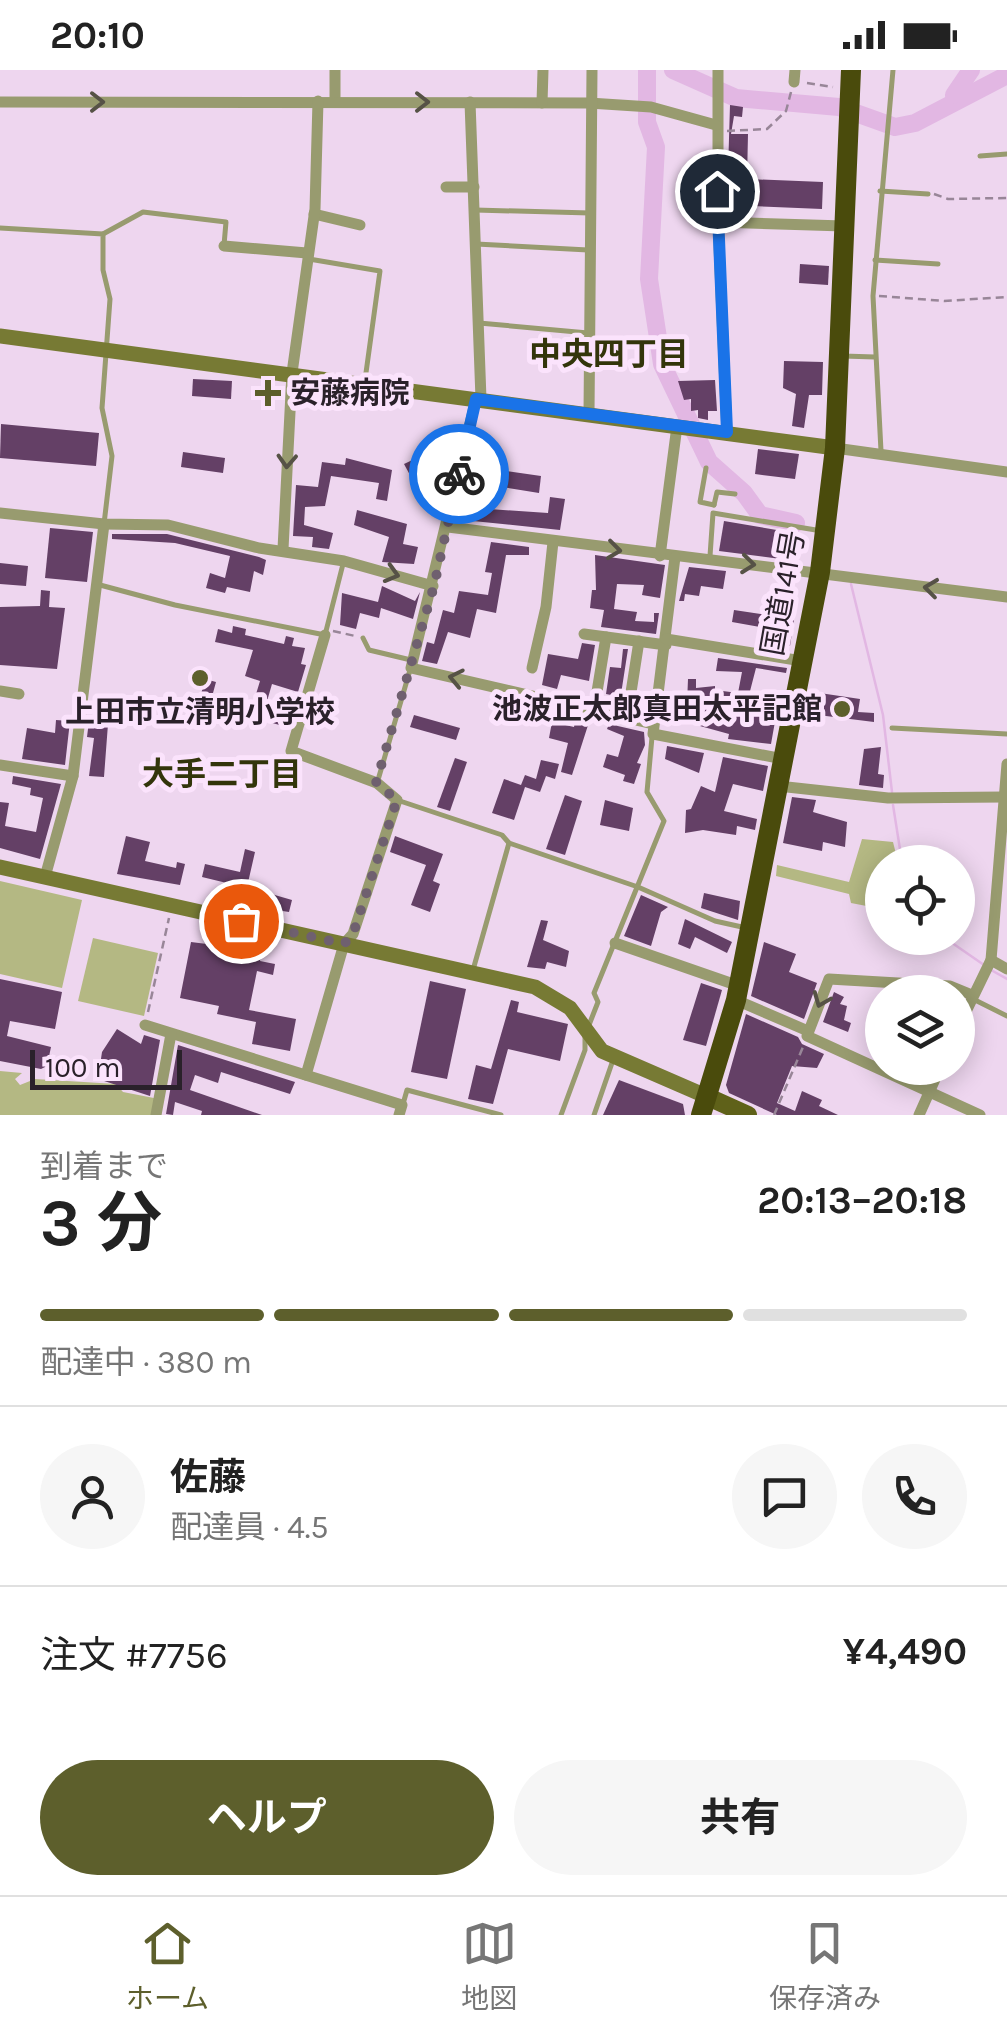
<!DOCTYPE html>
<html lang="ja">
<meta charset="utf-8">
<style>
:root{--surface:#fff;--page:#f6f6f6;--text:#222;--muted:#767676;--line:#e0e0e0;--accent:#5d5f2c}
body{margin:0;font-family:Karla,"Noto Sans JP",sans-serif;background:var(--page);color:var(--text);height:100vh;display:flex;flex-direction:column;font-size:38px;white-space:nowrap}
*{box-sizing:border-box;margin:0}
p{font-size:32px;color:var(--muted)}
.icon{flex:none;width:55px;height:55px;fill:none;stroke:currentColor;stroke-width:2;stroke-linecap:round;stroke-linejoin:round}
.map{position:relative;height:1045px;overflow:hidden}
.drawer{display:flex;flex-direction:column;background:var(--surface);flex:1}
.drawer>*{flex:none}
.fabs{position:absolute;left:865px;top:775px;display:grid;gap:20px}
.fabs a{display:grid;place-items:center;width:110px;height:110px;border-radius:50%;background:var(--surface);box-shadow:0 5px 25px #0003;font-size:50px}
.scale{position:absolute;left:30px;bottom:25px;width:152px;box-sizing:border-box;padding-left:10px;border:5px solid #2a212a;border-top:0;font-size:28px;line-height:35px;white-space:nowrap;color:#2a212a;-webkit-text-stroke:8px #fbe3fc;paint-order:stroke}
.pin{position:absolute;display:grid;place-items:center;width:85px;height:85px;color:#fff;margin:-42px;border:5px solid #fff;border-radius:50%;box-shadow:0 2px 10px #0007}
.courier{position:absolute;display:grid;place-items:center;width:100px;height:100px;margin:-50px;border:8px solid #1a73e8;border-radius:50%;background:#fff;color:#222;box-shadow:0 2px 12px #0007}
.summary em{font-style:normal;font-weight:700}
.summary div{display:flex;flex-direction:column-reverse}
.summary{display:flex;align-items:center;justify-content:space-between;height:170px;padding:0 40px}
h1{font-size:65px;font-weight:700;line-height:75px}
.bar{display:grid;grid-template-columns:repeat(4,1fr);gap:15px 10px;align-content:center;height:120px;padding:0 40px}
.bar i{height:12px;border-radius:8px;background:var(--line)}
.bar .selected{background:var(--accent)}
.bar p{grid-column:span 4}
.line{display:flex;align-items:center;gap:25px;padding:0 40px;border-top:2px solid var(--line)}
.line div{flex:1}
.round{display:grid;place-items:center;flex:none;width:105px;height:105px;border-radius:52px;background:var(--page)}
.button{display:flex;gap:20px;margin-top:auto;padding:20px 40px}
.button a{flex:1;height:115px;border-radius:60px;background:var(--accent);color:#fff;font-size:40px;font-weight:700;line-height:115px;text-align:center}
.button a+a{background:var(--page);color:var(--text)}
.status{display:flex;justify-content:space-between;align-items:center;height:70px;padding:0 50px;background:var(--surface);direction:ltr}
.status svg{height:28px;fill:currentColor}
.menu{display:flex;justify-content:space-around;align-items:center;height:140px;border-top:2px solid var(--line);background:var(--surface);font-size:28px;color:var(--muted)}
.menu a{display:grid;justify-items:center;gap:5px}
.menu .selected{color:var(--accent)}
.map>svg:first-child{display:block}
.green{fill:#b4b883}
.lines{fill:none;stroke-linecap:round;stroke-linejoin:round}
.stream{stroke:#e2b7e3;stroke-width:2.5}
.river{stroke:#e2b7e3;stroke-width:18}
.building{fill:#644066}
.path{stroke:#988698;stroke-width:2.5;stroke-dasharray:8 5;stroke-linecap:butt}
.lane{stroke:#989b6f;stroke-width:5}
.street{stroke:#989b6f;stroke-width:11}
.secondary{stroke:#777a34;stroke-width:15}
.primary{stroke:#5f6119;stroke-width:18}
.highway{stroke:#4a4b0c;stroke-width:20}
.oneway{stroke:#565246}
.done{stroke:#6f606f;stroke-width:10;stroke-dasharray:0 18}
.route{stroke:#1a73e8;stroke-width:12}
.poi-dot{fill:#5d5f2c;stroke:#fbe3fc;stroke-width:4}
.labels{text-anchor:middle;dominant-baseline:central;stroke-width:10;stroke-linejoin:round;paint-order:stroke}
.poi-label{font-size:30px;font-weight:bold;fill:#2a212a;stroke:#fbe3fc;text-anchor:start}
.street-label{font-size:30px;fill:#2a212a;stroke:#fbe3fc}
.neighbourhood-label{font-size:32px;font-weight:bold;fill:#33350b;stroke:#fbe3fc}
</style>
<div class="status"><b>20:10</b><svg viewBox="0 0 49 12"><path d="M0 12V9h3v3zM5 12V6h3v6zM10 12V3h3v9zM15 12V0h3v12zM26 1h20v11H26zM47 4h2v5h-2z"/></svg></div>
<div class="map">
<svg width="1007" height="1045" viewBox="0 0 1007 1045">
<rect width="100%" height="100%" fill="#eed6ef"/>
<!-- green -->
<g class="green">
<polygon points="862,769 893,772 898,792 882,792 882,839 851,833 849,824 776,806 777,795 849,812"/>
<polygon points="0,811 82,830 62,918 0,904"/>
<polygon points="93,868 158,883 144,946 78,931"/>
<polygon points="0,1001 22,1003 15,1009 20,1015 35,1009 116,1014 123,1022 159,1029 156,1045 0,1045"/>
</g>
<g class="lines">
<!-- stream -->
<g class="stream">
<polyline points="851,514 883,645 892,722"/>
<polyline points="893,735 902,792"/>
<polyline points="945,868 984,895"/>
<polyline points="991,900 1007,909"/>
</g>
<!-- river -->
<g class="river">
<polyline points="647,0 647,52 656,77 649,209 662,294 709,392 744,423 760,445 796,453"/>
<polyline points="673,0 736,28 839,37 895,57 915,53 1007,5"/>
<polyline points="954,25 971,0"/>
</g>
</g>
<!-- building -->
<g class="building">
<polygon points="730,35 743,37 742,47 734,46 731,64 748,64 747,109 823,112 822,139 727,135"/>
<polygon points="800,194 829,196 828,215 799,213"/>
<polygon points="784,291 823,292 822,325 809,325 804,358 792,356 796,324 783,318"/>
<polygon points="193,309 232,311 231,329 192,326"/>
<polygon points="715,310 717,341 708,341 708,350 698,348 698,340 691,341 691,329 684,330 678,311"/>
<polygon points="1,354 99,363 96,396 0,388"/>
<polygon points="758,379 799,384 795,409 755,404"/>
<polygon points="183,382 225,388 223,403 181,397"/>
<polygon points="423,385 444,423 440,437 430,442 404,394"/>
<polygon points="346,388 392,400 387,431 376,429 379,413 331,406 325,436 305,437 304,455 333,463 329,479 312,477 313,467 293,466 296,415 318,417 322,392 345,395"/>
<polygon points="485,398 541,406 539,423 483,414"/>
<polygon points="550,427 565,429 560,460 473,451 475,438 548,443"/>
<polygon points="357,440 407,454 403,474 418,477 414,494 382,492 389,467 354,455"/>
<polygon points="724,451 800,464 796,491 719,481"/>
<polygon points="50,458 93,462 87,512 45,508"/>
<polygon points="112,464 167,464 259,487 266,490 263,505 254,501 250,522 227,517 225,523 206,518 210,503 225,508 230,486 175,473 112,469"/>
<polygon points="491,472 529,477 529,485 506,485 496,543 477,539 470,568 448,562 437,594 422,591 427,572 434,574 443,540 454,543 459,521 488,525 492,503 485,502"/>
<polygon points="595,485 665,495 660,528 642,525 644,515 617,514 614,539 637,542 635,551 654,552 654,543 659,543 656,564 601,557 604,540 590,538 592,520 596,520"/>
<polygon points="0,493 28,496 26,516 0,514"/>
<polygon points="689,497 726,501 723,519 701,516 699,526 685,524 684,531 679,531"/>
<polygon points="382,516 415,531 420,522 413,549 381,538 379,548 360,543 356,559 340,555 342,523 378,532"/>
<polygon points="41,520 50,521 49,537 65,538 57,599 0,595 0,537 40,536"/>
<polygon points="734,540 794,549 790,576 758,571 760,557 732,552"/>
<polygon points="233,556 246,559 245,565 284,574 286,566 294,568 292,576 305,578 301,594 306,595 298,622 272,614 265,638 286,644 283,656 199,632 205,609 216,612 213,623 253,634 260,611 245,606 253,580 215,572 218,559 232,563"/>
<polygon points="582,573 595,575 589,611 561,605 557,619 542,615 548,584 578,589"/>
<polygon points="623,579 628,579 619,637 609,634 611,625 606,624 610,597 621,598"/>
<polygon points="718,588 787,598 786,603 756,598 749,625 779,629 771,674 728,669 729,664 700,656 706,637 687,634 688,609 696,609 696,618 715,616 715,620 738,623 742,602 716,601"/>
<polygon points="813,622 860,629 858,642 874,643 874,652 810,644"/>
<polygon points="502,629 544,638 541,655 498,646"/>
<polygon points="414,645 460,658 456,670 410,657"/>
<polygon points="576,646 590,649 572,705 561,702 568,673 549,668 552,652 574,657"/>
<polygon points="56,650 70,651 65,695 22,689 27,658 55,663"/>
<polygon points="89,651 108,654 104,707 89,706 94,668 87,667"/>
<polygon points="609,654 644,662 645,675 637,693 641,694 634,714 623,711 625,705 603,697 607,684 618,687 624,666 607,659"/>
<polygon points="667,676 704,683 699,703 665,689"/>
<polygon points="881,677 878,704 884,705 883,718 859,715 864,679"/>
<polygon points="723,687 768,696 763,721 733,714 724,741 757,749 755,760 737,756 736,765 703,760 685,763 686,740 691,739 701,716 715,722"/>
<polygon points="455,688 467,692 450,741 437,737"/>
<polygon points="541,690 559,694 555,709 546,706 540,722 525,717 514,750 492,743 504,709 521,715 525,705 536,709"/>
<polygon points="13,706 61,714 40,789 0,778 0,732 9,733 5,756 36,762 43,728 30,725 31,718 12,714"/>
<polygon points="565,725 582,731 565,785 546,779"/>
<polygon points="792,727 816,730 813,742 847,752 845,777 823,772 822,781 783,773"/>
<polygon points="605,730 633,738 629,761 600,755"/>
<polygon points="126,766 150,772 145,791 176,798 177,792 185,794 180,815 117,804"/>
<polygon points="395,766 443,784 433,811 440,814 430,842 411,835 426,795 390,782"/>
<polygon points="245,779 255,782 247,817 292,830 289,842 231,833 235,815 202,807 205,794 240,802"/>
<polygon points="704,823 740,831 738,850 701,838"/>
<polygon points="641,825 668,837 661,842 651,876 624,866"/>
<polygon points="685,849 732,872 727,883 695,867 690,879 678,874"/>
<polygon points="541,850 548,851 543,870 569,881 566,897 547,892 545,899 527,897"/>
<polygon points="191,872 262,881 260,891 275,894 273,905 257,901 249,940 296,949 290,981 252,974 256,952 217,944 219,936 180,928"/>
<polygon points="764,872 796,884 789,902 817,913 804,949 751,926"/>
<polygon points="0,909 62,922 55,959 10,951 7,966 51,977 47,996 41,999 0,991"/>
<polygon points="430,911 466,919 447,1009 411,1002"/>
<polygon points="701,913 722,920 706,976 683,970"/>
<polygon points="834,922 844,927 840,934 847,936 844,950 851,953 848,962 823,952"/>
<polygon points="511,930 519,932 517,942 568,954 560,991 508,979 493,1034 468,1029 476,995 491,999"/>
<polygon points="746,944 798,967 802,974 824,984 817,998 792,996 777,1033 795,1041 802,1021 822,1030 819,1036 838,1045 777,1045 729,1023 726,1015"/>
<polygon points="117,959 141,974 144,965 160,970 150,1026 98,1009 102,982"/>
<polygon points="178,975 295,1012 290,1024 221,1002 218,1013 195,1005 190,1020 262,1045 201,1045 202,1041 175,1032 173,1045 166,1044"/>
<polygon points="619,1010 683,1034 685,1045 603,1045"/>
</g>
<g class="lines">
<!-- path -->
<g class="path">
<polyline points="807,13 833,17"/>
<polyline points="727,61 767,59 786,41 791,22"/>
<polyline points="934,124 948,129 1007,128"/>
<polyline points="879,226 944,231 1007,227"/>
<polyline points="333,561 355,566"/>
<polyline points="148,942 169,848"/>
<polyline points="774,1045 803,977"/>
</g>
<!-- lane -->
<g class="lane">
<polyline points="980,86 1007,84"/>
<polyline points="880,121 928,124"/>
<polyline points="475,140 590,143"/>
<polyline points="0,158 103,164 103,200 110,229 102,338 112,386 104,454"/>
<polyline points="103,164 143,142 226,152 224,175"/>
<polyline points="476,174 588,180"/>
<polyline points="309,189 380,201 365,310"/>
<polyline points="875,190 938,194"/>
<polyline points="479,253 588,263"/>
<polyline points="843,286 875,287"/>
<polyline points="881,381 873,226 893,0"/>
<polyline points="706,398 700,432 714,435"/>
<polyline points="714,435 717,422 735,424"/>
<polyline points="710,486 713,443 822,461"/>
<polyline points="100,515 175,535 325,565 343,494"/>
<polyline points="363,568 369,580 411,590"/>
<polyline points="892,658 1007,664"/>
<polyline points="378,710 410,600"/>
<polyline points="397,730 502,765 509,773 638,817 715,851 742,857"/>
<polyline points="473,900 509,773"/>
<polyline points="973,929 1007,946"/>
<polyline points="589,955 598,932 594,923 664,751 647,722 652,667"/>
<polyline points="403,1034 407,1020 501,1045"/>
<polyline points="561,1045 585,980 585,965"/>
<polyline points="594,1045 613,990"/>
</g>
<!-- street -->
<g class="street">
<polyline points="335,0 335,31"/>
<polyline points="718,0 718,152 727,363"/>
<polyline points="794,12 795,0"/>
<polyline points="0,32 589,33 651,37 716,55"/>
<polyline points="470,32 481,329"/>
<polyline points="542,33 543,0"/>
<polyline points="446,117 474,117"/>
<polyline points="314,144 360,155"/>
<polyline points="718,152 844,156"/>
<polyline points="224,176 307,183"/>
<polyline points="476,329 411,598 653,654"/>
<polyline points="589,344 592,0"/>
<polyline points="835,378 1007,402"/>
<polyline points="0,443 104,454 168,455 259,478 344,491 433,516"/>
<polyline points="448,457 1007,527"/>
<polyline points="283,479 292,303 315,139 318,31"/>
<polyline points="660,486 677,356"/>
<polyline points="675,487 653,664 783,689"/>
<polyline points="584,564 666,575"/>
<polyline points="666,569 802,591"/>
<polyline points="532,598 546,537 553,472"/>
<polyline points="0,621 19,624"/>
<polyline points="594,640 606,567"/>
<polyline points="627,648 639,571"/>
<polyline points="0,695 73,706"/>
<polyline points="778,716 888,728 1004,727"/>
<polyline points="45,807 73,706 104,454"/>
<polyline points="615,873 739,916"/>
<polyline points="991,890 1007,899"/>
<polyline points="972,925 950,916 829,909 807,966 980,1045"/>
<polyline points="736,930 808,961"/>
<polyline points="145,955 402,1035 399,1045"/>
<polyline points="958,958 991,890 1007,694"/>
<polyline points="306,1005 344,874 353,864 397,730 377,713 291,681 325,565"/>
<polyline points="156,1045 171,964"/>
<polyline points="919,1045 940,998"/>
</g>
<!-- secondary -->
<g class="secondary">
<polyline points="0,266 835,378"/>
<polyline points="0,797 535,917 570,938 602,981 708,1027"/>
</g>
<!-- primary -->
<polyline class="primary" points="708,1027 748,1045"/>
<!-- highway -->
<polyline class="highway" points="701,1045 736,930 820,502 835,378 851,0"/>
</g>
<!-- one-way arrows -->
<defs><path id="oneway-chevron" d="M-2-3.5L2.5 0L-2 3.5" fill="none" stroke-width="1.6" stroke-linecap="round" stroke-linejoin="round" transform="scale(2.5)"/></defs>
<g class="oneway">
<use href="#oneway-chevron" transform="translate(97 32)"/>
<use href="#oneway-chevron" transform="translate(422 32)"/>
<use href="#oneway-chevron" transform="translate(287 391) rotate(93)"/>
<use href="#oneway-chevron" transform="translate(614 480) rotate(7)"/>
<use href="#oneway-chevron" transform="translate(748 494) rotate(6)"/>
<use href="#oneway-chevron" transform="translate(392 504) rotate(16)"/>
<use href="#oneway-chevron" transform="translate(931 518) rotate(-173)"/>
<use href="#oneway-chevron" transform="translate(456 608) rotate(-168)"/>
<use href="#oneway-chevron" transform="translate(821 930) rotate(112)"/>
</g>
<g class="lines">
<!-- done -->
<polyline class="done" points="241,851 344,874 353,864 397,730 376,713 434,516 459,404"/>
<!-- route -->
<polyline class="route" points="459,404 476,329 727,362 717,121"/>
</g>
<!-- markers -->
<g class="poi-dot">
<path d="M263 308h10v10h10v10h-10v10h-10v-10h-10v-10h10z"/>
<circle cx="200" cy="608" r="10"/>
<circle cx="842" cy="639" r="10"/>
</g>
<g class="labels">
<!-- poi labels -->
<g class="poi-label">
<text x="290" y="323">安藤病院</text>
<text x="822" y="639" text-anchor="end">池波正太郎真田太平記館</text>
<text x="200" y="642" text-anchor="middle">上田市立清明小学校</text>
</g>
<!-- street labels -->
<g class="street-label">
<text transform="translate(783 523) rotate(-80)">国道141号</text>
</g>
<!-- neighbourhood labels -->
<g class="neighbourhood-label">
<text x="609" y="284">中央四丁目</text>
<text x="222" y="704">大手二丁目</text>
</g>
</g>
</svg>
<div class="fabs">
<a><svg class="icon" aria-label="locate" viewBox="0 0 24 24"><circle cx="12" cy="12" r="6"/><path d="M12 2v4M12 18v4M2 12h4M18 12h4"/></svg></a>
<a><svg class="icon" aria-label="layers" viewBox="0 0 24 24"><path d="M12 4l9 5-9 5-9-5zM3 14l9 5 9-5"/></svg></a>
</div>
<div class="scale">100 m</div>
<div class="pin" style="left:241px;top:851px;background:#ea580c"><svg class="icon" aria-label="bag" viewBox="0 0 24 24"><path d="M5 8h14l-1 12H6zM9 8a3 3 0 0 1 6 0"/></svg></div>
<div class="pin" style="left:717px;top:121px;background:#1f2937"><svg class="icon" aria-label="home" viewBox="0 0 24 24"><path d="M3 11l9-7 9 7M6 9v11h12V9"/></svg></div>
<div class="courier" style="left:459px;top:404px"><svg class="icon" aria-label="bike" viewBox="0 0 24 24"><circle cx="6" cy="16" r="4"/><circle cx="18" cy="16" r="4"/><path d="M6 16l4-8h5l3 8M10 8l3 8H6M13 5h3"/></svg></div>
</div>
<section class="drawer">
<div class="summary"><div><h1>3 分</h1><p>到着まで</p></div><em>20:13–20:18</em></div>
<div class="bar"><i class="selected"></i><i class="selected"></i><i class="selected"></i><i></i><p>配達中 · 380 m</p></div>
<div class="line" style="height:180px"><a class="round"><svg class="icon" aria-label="person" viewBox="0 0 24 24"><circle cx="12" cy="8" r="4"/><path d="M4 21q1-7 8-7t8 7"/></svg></a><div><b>佐藤</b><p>配達員 · 4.5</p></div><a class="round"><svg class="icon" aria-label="chat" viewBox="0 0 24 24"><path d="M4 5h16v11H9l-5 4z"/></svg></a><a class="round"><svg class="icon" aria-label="phone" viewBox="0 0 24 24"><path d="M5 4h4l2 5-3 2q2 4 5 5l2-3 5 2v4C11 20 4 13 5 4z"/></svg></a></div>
<div class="line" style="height:130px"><div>注文 #7756</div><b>¥4,490</b></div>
<div class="button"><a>ヘルプ</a><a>共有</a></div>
</section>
<nav class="menu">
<a class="selected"><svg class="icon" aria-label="home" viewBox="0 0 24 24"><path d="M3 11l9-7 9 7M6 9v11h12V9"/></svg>ホーム</a>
<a><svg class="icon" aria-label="map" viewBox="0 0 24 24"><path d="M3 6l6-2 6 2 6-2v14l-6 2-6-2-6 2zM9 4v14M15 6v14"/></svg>地図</a>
<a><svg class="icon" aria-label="saved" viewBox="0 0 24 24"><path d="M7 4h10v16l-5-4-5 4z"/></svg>保存済み</a>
</nav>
